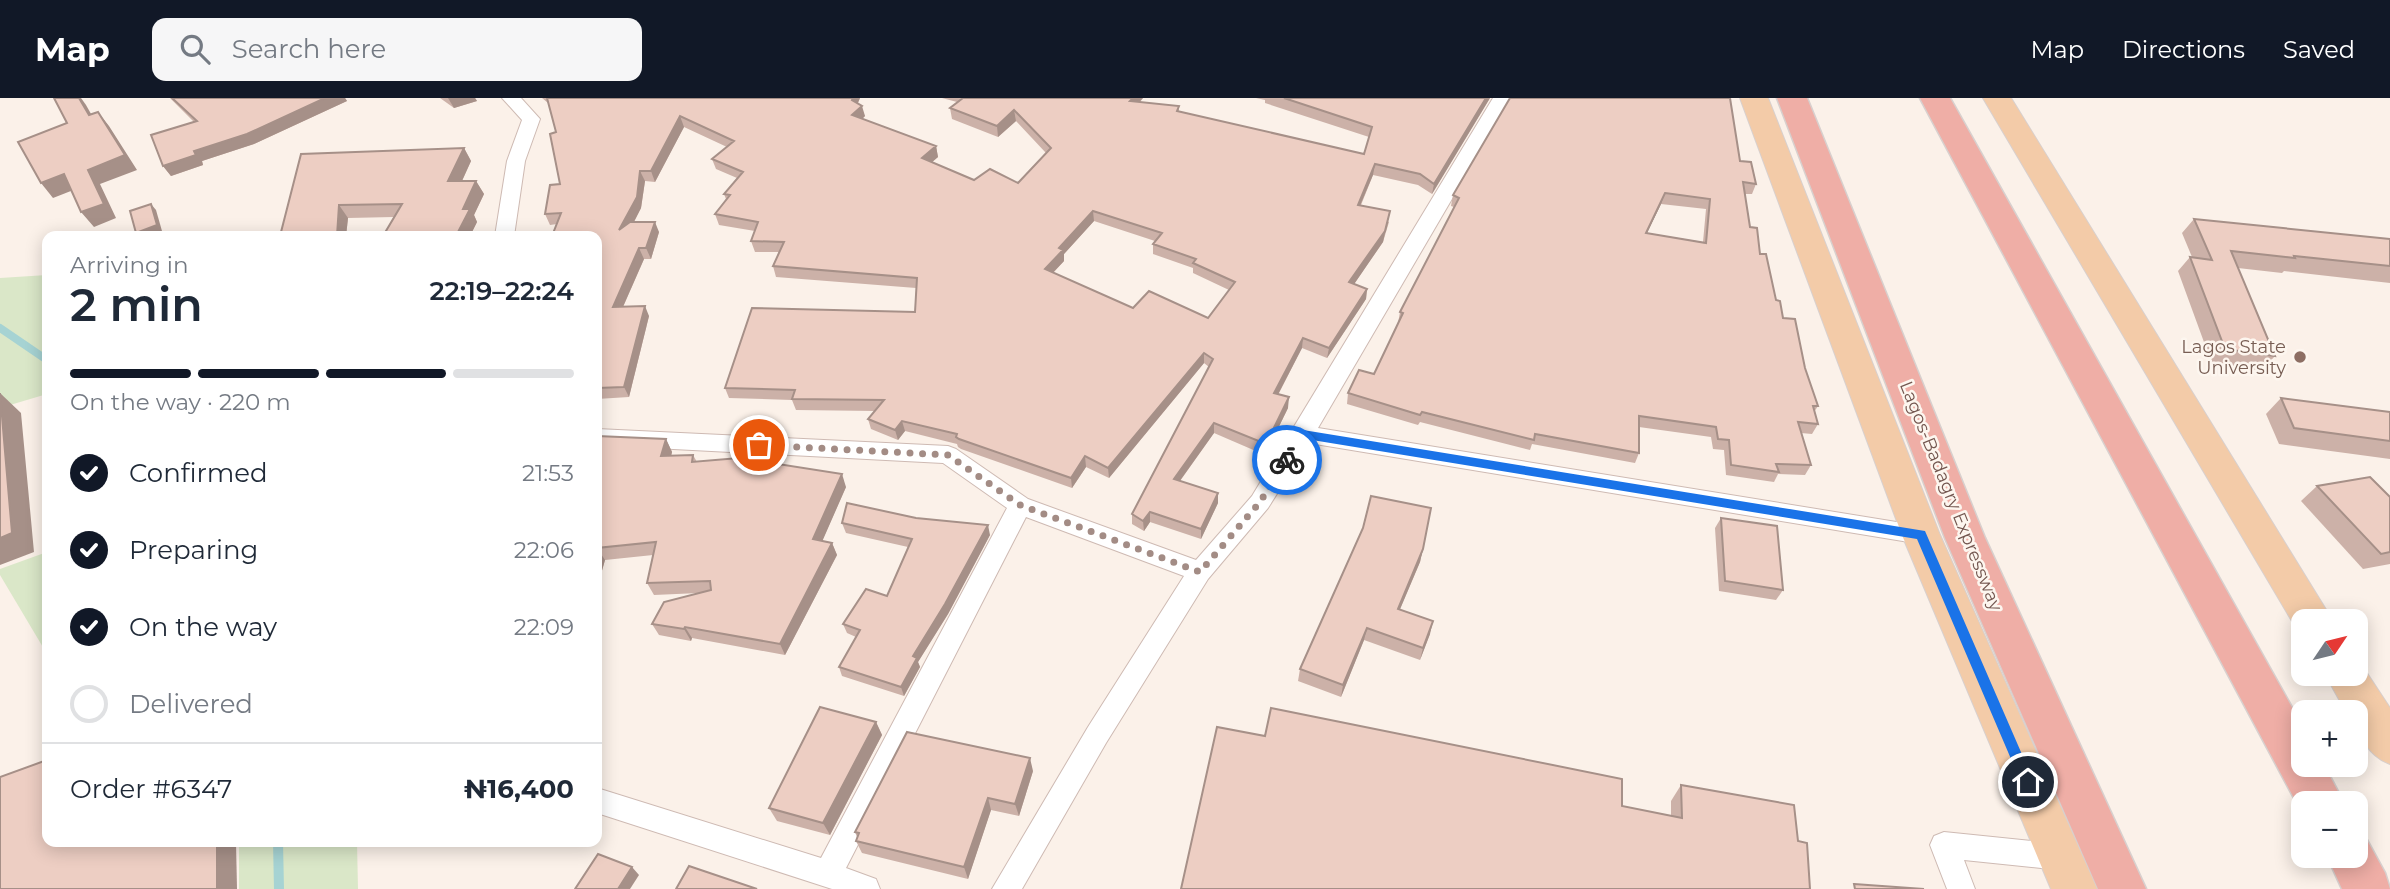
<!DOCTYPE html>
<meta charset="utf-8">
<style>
:root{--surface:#fff;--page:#f6f6f7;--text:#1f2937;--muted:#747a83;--line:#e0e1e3;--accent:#111827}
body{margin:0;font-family:Montserrat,sans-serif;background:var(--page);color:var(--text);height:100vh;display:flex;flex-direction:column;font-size:26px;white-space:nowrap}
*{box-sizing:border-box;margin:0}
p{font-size:23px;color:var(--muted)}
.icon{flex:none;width:38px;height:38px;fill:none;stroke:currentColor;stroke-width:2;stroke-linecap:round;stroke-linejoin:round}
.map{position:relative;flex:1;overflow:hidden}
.side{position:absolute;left:42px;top:133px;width:560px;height:616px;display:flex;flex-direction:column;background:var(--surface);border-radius:14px;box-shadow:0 4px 18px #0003}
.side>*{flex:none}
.needle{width:46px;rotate:55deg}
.controls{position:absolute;left:2291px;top:511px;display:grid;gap:14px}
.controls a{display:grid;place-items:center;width:77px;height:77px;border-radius:14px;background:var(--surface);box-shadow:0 4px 18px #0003;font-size:35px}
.pin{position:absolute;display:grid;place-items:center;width:60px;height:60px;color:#fff;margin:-30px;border:4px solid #fff;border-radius:50%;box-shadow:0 2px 7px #0007}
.courier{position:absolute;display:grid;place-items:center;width:70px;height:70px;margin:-35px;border:5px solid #1a73e8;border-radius:50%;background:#fff;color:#222;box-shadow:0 2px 9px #0007}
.head em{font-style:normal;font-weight:600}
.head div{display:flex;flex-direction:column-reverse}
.head{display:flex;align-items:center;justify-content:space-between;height:119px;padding:0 28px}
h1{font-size:46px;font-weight:600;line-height:52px}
.bar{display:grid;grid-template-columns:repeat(4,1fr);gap:10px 7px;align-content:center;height:84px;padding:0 28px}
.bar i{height:9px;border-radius:5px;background:var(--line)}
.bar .on{background:var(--accent)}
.bar p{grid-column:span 4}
.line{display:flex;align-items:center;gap:18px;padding:0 28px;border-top:2px solid var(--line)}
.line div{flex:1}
ol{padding:0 28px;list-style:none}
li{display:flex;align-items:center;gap:21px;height:77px}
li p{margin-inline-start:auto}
li .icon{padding:7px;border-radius:50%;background:var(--accent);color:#fff;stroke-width:4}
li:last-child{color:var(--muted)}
li i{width:38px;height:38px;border:4px solid var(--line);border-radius:50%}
header{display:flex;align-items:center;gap:42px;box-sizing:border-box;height:98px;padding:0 35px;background:var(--accent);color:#fff}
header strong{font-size:33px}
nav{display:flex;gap:38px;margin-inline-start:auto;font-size:24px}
.search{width:490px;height:63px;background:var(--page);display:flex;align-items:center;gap:18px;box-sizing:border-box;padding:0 24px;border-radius:14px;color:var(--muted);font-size:26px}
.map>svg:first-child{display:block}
.green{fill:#dae7c8}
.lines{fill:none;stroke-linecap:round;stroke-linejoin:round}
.stream-far1{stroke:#a6d3d3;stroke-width:8}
.stream{stroke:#a6d3d3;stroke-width:10}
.street-casing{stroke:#cebab3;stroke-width:2}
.primary-casing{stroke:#d8d0ce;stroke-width:2}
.highway-casing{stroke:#d8d0ce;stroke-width:3}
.street{fill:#fff;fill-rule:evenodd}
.primary{fill:#f3cba8;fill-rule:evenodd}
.highway{fill:#efaea6;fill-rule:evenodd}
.wall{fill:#ccb1a8;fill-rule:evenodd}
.shaded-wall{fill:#a69088}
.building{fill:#edcec3;stroke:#a69088;stroke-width:2;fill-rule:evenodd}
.route{fill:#1a73e8}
.done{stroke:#a38c85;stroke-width:7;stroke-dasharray:0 12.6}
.education-dot{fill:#8d6e63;stroke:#fdf6ef;stroke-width:2.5}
.labels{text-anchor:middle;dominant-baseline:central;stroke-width:5;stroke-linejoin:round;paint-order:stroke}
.education-label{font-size:18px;fill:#785e54;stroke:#fdf6ef;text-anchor:end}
.street-label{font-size:18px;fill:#73564f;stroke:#fdf6ef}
</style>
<header>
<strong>Map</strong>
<div class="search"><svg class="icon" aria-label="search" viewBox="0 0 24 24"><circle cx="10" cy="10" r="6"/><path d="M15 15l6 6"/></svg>Search here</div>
<nav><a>Map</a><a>Directions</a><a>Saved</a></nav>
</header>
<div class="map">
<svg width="2390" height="791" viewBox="0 0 2390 791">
<rect width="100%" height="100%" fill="#fbf1e9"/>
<!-- green -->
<g class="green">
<polygon points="47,177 47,296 0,310 0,180"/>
<polygon points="47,454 47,556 0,477 0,471"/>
<polygon points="239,744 357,744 358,791 239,791"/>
</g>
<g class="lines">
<!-- stream-far1 -->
<polyline class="stream-far1" points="0,230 47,262"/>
<!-- stream -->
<polyline class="stream" points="278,744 279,791"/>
<defs>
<g id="street">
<polygon points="502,0 521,0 540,21 525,63 514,138 495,138 507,63 522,22"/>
<polygon points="1493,0 1511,0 1318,330 1921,428 1929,430 1933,437 1929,444 1921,446 1309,345 1268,410 1208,481 1106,645 1022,791 992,791 1088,629 1184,478 1026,419 846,770 876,781 880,791 832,791 597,715 597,690 821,760 1007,410 943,365 597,347 597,331 948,348 956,351 1028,401 1196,462 1252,398"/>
<polygon points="1944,734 2060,746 2070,750 2074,759 2070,768 2060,772 1964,762 1975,791 1947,791 1930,747 1934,738"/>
</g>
<g id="primary">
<polygon points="1740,0 1768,0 1940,437 2097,791 2051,791 1902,437"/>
<polygon points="1983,0 2011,0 2333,523 2303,523 2303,536 2299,535"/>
<path d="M2356,562L2359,563L2390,610V666C2369,658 2356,637 2356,614H2346L2325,576H2356Z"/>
</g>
<g id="highway">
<polygon points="1777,0 1807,0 1985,440 2146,791 2098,791 1945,440"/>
<polygon points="1920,0 1950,0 2303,629 2303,667 2324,667 2344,705 2303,705 2303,717"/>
<polygon points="2356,738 2367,742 2385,775 2390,791 2342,791 2327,758 2356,758"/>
</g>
</defs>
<!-- street casing -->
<use href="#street" class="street-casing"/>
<!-- primary casing -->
<use href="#primary" class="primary-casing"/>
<!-- highway casing -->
<use href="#highway" class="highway-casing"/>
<!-- street -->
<use href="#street" class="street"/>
<!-- primary -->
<use href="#primary" class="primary"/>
<!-- highway -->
<use href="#highway" class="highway"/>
</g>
<!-- wall -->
<g class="wall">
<polygon points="170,0 345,0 347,3 254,46 202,63 203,67 171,78 163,68 194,24"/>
<polygon points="440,0 475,0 477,3 454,10"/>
<path d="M542,0H860L858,5L865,18L862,21L936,48L938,59L932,64L974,82L1018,85L1046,55L1016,23L998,39L952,21L950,10L957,4L942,0H1143L1140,4L1179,8V14L1364,56L1369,39L1265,5V2L1256,0H1490L1432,96L1418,87L1373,77L1361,107L1389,124L1383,144L1354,186L1367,191L1366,201L1327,260L1302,250L1278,297L1288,310L1265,357L1214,335L1180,383L1218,405L1201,441L1150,424L1144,433L1132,426V416L1209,269L1204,265L1109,380L1086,369L1072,390L961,351L958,349L957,346L905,333L898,342L871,331L868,321L875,313L796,312L792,302L729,300L725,290L915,214L916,190L776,179L773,168L779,154H755L751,143L755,133L719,127L715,116L726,101L724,96L737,80L716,71L712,61L727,49L684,29L655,84L645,83L641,110L634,124L659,134L651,161H644L623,209L649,218L629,299L597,301V138L557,126L550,127L545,116L560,86L556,34L548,5ZM1094,123L1155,143L1153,146V156L1193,170V175L1229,192L1208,220L1133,210L1053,175L1064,163V156Z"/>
<polygon points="464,50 471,63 462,83 476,83 484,96 474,117 477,124 470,138 383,138 394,119 348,120 346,138 280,138 301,56"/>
<path d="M1740,63L1756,86L1752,96H1744L1750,129L1776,202L1805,270L1818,308L1814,314L1818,326L1812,336L1801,335L1811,367L1805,377L1778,376L1774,384L1726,377L1724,352L1713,351L1711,339L1639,329V355L1635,365L1532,346L1530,352L1420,324L1418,327L1347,306L1348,295L1374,276L1398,225L1400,214L1454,109L1451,108L1453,97ZM1661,106L1706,111L1703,144L1647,135Z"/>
<polygon points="2194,121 2390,141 2390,185 2284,173 2282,175 2238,170 2275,258 2261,273 2212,266 2178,173 2190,159 2192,159 2182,135"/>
<polygon points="2281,300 2390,314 2390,361 2279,346 2266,316"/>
<polygon points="597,338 666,341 672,354 671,358 693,357 697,364 846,389 822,443 832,445 837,457 785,557 692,540 691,543 659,537 652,526 699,495 654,497 647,485 653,457 605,462 597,490"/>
<polygon points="2317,388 2390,399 2390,466 2363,471 2301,403"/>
<polygon points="1721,420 1783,492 1776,502 1719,493 1715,430"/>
<polygon points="842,425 990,437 948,516 918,564 920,569 904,598 842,578 839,569 856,539 847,535 843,526 887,498 908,449 846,435"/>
<polygon points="1423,451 1420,464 1400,511 1430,536 1420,562 1364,542 1341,599 1298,583 1300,571"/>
<polygon points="1271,610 1622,681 1622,708 1671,718 1671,703 1681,687 1794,707 1798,743 1807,745 1810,791 1181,791 1217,629 1265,638"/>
<polygon points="876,624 882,637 830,737 777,723 769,710"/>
<polygon points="1033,673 1019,718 991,712 968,781 862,755 856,743 857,739 855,734"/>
</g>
<!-- shaded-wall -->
<g class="shaded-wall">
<polygon points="79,0 81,0 86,7 100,32 89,17"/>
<polygon points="325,0 345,0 347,3 254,46 202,63 203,67 171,78 163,68 194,53"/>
<polygon points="448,0 475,0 477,3 454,10"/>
<polygon points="853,0 860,0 854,13 852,2"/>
<polygon points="1133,0 1143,0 1131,13 1130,3"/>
<polygon points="1486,0 1490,0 1432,96 1434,86"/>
<polygon points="862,8 865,18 855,28 852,17"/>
<polygon points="1014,12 1016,23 998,39 997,28"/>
<polygon points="98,14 109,28 137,72 100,86 116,120 94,129 81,114"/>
<polygon points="680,18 684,29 655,84 651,73"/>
<polygon points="936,48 938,59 924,71 922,60"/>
<polygon points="464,50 471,63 456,96 448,83"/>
<polygon points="1375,66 1373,77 1356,117 1358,107"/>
<polygon points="640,73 645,83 641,110 624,143 619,132"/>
<polygon points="64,76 76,91 53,100 41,85"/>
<polygon points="476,83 484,96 474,117 477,124 470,138 456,138 463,111"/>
<polygon points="1665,95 1661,106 1642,145 1646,135"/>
<polygon points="151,106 156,112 162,133 146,138 139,138 136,135"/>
<polygon points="339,107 348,120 346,138 337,138"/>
<polygon points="1093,113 1094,123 1064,156 1064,163 1046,182 1045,171 1059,150"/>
<polygon points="1390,113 1383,144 1348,195 1349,184"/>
<polygon points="655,124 659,134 651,161 646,150"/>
<polygon points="639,150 644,161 618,220 613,209"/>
<polygon points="1367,191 1366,201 1327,260 1329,250"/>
<polygon points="645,208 649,218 629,299 624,289"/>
<polygon points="1303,240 1302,250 1273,306 1274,295"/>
<polygon points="1204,255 1204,265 1109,380 1108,370"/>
<polygon points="0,295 21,315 34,454 0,467"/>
<polygon points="1289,299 1288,310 1265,357 1266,346"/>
<polygon points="902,323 905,333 898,342 895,332"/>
<polygon points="1214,325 1214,335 1174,391 1174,381"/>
<polygon points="666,341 672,354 668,371 661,358"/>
<polygon points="1085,358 1086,369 1072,390 1071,380"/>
<polygon points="842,376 846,389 818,453 813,441"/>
<polygon points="1218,395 1218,405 1201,441 1201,431"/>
<polygon points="1150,414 1150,424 1144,433 1143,423"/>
<polygon points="988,427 990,437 948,516 918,564 920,569 904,598 901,589 913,558"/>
<polygon points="832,445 837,457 785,557 780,546"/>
<polygon points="597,450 605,462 597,490"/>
<polygon points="1423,451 1420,464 1395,523 1398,511"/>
<polygon points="1433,523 1430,536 1420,562 1423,550"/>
<polygon points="685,529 692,540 691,543 684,531"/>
<polygon points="1367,530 1364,542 1341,599 1343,587"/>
<polygon points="876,624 882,637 830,737 823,725"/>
<polygon points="1030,660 1033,673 1019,718 1015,706"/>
<polygon points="988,700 991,712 968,781 964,769"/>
<polygon points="217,744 236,744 237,791 217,791"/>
<polygon points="632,769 639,777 630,791 618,791"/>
</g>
<!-- building -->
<g class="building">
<polygon points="54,0 79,0 89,17 98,14 125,57 88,72 104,106 81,114 64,76 41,85 18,44 67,25"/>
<polygon points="172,0 325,0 247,36 194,53 196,57 163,68 151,37 197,23"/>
<path d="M547,0H853L852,2L862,8L852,17L936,48L922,60L974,82L990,71L1018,85L1051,50L1014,12L997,28L950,10L963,0H1133L1130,3L1179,8L1177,13L1364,56L1372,29L1284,0H1486L1434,86L1420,76L1375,66L1358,107L1390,113L1385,133L1349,184L1367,191L1329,250L1303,240L1274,295L1289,299L1266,346L1214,325L1174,381L1218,395L1201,431L1150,414L1143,423L1132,416L1213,261L1204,255L1108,370L1085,358L1071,380L959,341L956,339L957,336L902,323L895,332L868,321L884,302L792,301L795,292L725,290L752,210L915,214L917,180L773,168L784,144L751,143L758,124L715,116L730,97L724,96L743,74L712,61L734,43L680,18L651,73H640L637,99L619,132L630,124H655L646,150H639L613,209L645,208L624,289L597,290V138H552L561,115L545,116L550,87L560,86L550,36L556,34ZM1093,113L1162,135L1153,146L1196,161L1193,165L1235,184L1208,220L1149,193L1133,210L1045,171L1063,152L1059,150Z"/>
<path d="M1510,0H1730L1740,63L1751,64L1756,86L1743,84L1750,129L1757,130L1760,156H1766L1776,202L1780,203L1783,220L1795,221L1805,270L1818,308H1813L1818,326L1798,324L1811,367L1776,366L1779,374L1731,367L1729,342L1718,341L1716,329L1639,318V355L1535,336L1534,342L1422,314L1420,317L1348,295L1359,272L1374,276L1403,215L1400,214L1459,100L1453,97ZM1665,95L1710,101L1706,145L1646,135Z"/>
<polygon points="464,50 448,83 476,83 463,111 470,111 456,138 383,138 402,106 339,107 337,138 280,138 301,56"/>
<polygon points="151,106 157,127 136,135 130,113"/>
<polygon points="2194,121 2390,141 2390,168 2294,158 2295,160 2231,153 2275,258 2225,251 2190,159 2212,162"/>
<polygon points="0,295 12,435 0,440"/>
<polygon points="2281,300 2390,314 2390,343 2294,330"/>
<polygon points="597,338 666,341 661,358 693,357 692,364 739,360 842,376 813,441 832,445 780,546 685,529 684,531 652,526 664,504 711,492 710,483 647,485 656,444 597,450 597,451"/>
<polygon points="2370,379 2390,399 2390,454 2381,456 2317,388"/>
<polygon points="1371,398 1431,410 1423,451 1398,511 1433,523 1423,550 1367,530 1343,587 1300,571 1363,430"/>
<polygon points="847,405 916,420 988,427 945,506 913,558 917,560 901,589 839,569 860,532 843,526 866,491 887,498 912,441 842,425"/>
<polygon points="1721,420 1777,428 1783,492 1725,483"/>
<polygon points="820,609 876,624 823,725 769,710"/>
<polygon points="1271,610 1622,681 1622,708 1682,720 1681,687 1794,707 1798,743 1807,745 1810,791 1181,791 1217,629 1265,638"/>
<polygon points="907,634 1030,660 1015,706 988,700 964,769 856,743 859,735 855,734"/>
<polygon points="47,662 47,744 217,744 217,791 0,791 0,679"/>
<polygon points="598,756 632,769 618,791 575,791"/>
<polygon points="689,768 757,791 676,791"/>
<polygon points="1854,786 1924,791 1855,791"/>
</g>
<!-- route -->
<polygon class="route" points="1303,332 1925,433 2034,684 2032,689 2023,689 1917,441 1306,341 1291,365 1283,365 1281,362 1299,333"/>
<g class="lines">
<!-- done -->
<polyline class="done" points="759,347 948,357 1020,407 1200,474 1260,404 1287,362"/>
</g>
<!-- markers -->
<circle class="education-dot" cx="2300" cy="259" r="7"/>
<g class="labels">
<!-- education labels -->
<g class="education-label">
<text x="2286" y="249">Lagos State<tspan x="2286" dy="21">University</tspan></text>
</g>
<!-- street labels -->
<g class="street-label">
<text transform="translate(1951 398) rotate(68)">Lagos-Badagry Expressway</text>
</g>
</g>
</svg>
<div class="controls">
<a><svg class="needle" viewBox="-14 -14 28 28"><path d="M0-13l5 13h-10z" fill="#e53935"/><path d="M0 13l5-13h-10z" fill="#747a83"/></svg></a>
<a>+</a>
<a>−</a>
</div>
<div class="pin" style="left:759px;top:347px;background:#ea580c"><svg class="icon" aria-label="bag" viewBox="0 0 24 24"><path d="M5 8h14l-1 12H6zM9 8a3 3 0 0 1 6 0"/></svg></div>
<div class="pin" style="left:2028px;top:684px;background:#1f2937"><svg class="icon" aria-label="home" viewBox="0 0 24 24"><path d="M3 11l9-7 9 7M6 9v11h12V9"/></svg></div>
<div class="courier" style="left:1287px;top:362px"><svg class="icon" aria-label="bike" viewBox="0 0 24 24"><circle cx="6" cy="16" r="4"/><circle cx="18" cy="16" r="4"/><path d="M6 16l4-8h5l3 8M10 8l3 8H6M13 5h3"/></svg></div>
<section class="side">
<div class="head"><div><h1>2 min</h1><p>Arriving in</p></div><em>22:19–22:24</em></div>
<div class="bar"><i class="on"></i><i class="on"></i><i class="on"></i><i></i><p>On the way · 220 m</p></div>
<ol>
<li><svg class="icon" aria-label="check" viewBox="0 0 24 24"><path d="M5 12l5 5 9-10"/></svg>Confirmed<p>21:53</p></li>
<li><svg class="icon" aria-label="check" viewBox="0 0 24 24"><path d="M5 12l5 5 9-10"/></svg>Preparing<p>22:06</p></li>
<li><svg class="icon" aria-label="check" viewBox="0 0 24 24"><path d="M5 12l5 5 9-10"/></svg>On the way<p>22:09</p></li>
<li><i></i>Delivered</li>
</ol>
<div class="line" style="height:91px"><div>Order #6347</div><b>₦16,400</b></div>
</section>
</div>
